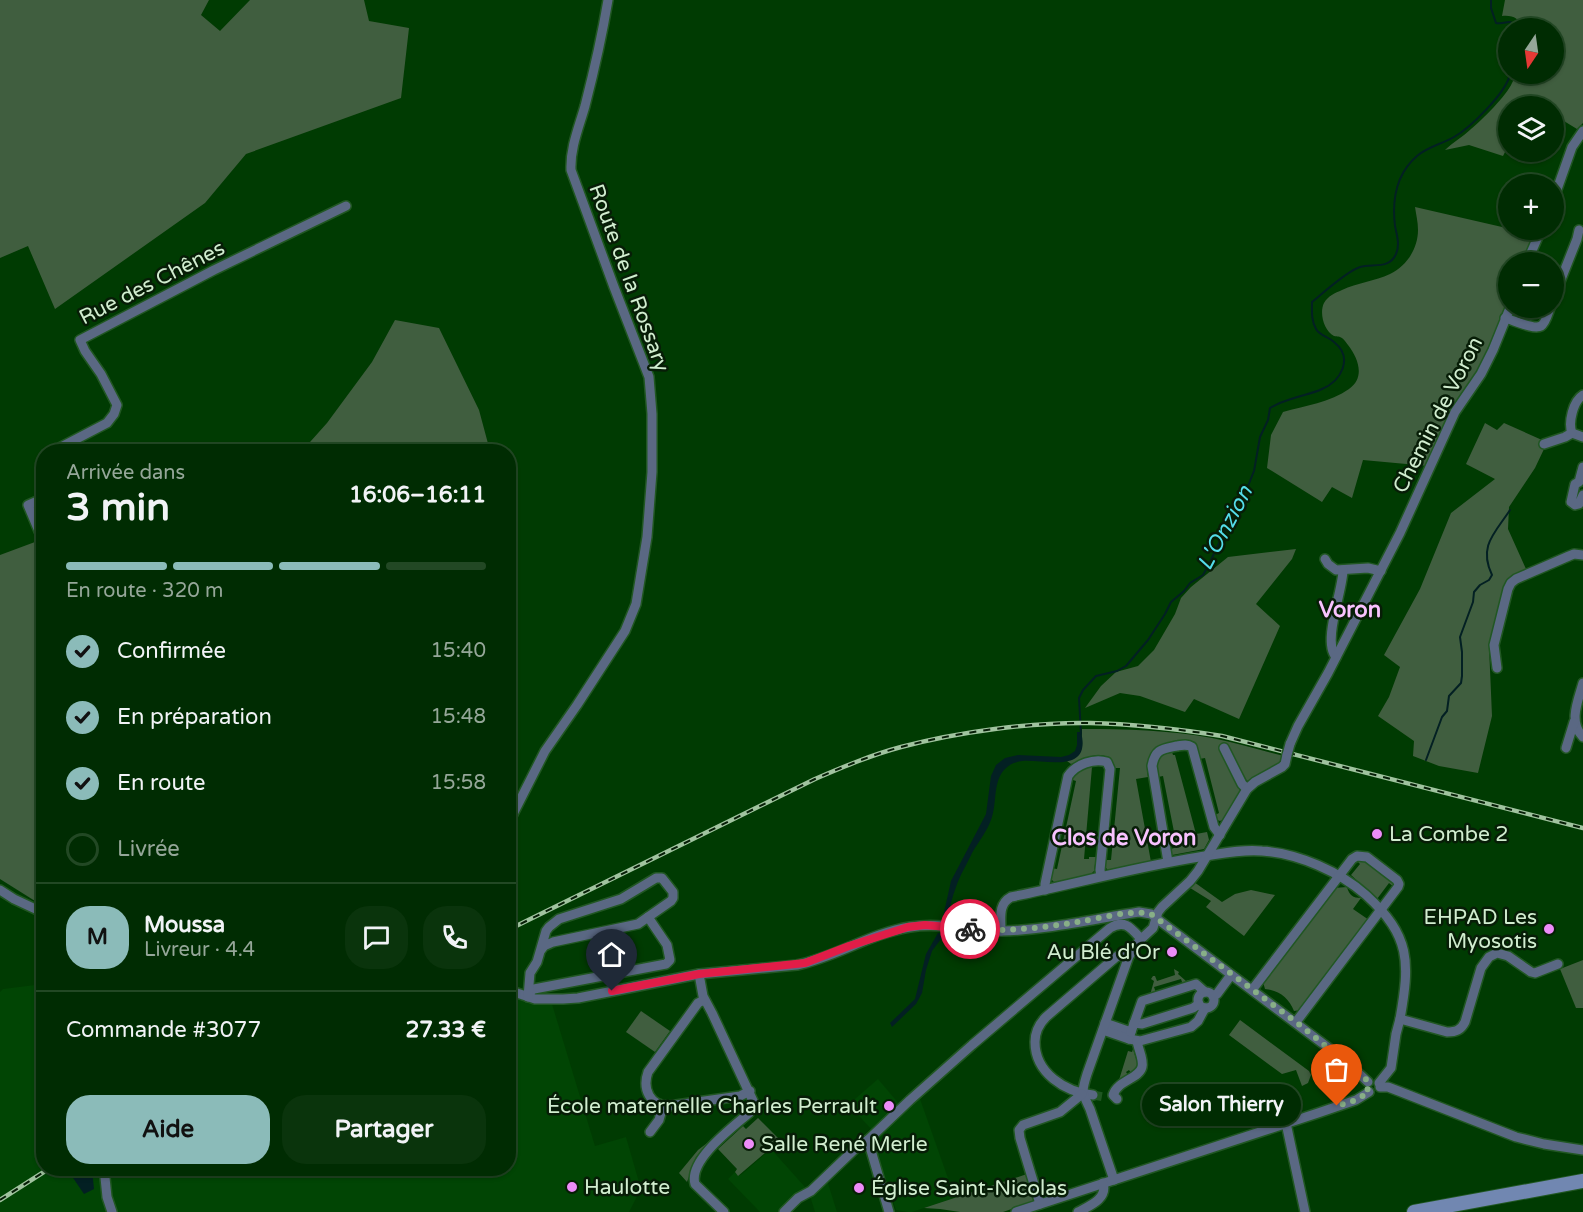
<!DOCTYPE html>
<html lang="fr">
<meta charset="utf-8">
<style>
:root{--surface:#002c02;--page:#0a340c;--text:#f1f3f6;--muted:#95a799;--line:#224824;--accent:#8bbbb9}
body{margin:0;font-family:"Varela Round",sans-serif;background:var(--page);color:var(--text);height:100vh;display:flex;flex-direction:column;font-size:22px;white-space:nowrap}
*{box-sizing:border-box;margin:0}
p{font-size:20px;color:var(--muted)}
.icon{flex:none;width:33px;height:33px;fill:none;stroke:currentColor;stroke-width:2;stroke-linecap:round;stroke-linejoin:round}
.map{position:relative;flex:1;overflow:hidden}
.details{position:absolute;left:36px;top:444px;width:480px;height:732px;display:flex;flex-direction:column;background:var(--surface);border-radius:24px;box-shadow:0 2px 4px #0004,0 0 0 2px var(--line)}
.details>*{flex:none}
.needle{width:39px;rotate:193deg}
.tools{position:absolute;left:1498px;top:18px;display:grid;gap:12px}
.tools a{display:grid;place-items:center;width:66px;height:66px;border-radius:50%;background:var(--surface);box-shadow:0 2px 4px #0004,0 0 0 2px var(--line);font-size:30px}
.pin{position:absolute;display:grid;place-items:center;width:51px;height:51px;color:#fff;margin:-62px -26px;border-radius:50% 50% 50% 0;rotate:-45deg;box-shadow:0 0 6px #0007}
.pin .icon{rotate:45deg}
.courier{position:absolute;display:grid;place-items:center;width:60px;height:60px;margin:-30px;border:4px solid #e11d48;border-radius:50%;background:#fff;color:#222;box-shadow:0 2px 8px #0007}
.bubble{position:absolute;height:42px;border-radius:21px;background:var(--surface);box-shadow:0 2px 4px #0004,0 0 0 2px var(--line);font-size:20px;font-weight:800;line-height:42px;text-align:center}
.headline em{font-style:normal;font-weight:800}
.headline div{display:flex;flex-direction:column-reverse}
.headline{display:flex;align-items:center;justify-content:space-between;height:102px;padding:0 30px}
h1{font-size:39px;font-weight:800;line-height:45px}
.bar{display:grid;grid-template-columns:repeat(4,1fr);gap:9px 6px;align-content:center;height:72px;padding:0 30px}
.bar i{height:8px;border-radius:4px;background:var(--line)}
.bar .selected{background:var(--accent)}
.bar p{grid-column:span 4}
.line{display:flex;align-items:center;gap:15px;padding:0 30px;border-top:2px solid var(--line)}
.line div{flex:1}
.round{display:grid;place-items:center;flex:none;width:63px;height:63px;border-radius:24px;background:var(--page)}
ol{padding:0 30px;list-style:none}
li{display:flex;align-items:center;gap:18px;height:66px}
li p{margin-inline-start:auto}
li .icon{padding:6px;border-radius:50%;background:var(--accent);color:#111;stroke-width:4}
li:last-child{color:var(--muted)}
li i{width:33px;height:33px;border:3px solid var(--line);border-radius:50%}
.button{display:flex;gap:12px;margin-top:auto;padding:12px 30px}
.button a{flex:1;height:69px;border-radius:24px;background:var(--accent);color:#111;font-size:24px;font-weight:800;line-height:69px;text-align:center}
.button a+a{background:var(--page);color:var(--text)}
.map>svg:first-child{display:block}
.built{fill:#014504}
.green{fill:#405e3f}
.water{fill:#032023}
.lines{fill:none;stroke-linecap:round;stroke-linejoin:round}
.stream{stroke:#032023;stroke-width:2}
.street-tunnel{stroke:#1f5621;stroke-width:9;stroke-dasharray:9 4.5;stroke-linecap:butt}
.street-casing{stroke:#215723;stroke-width:12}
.secondary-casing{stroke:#215723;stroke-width:16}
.street{stroke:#5a6883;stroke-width:9}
.secondary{stroke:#7187b1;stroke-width:14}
.rail-casing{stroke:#a0c39f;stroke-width:4.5}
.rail{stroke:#071d07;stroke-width:2;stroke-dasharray:7;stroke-linecap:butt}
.street-bridge-casing{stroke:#215723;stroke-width:12;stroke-linecap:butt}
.street-bridge{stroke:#5a6883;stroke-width:9}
.done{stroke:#88af87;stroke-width:6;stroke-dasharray:0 10.8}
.route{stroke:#e11d48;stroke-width:8}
.poi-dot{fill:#ed8cf9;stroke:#071d07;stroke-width:2}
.labels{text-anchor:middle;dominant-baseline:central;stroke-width:5;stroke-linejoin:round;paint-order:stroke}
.street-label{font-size:21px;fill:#d1edcf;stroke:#071d07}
.poi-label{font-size:21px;fill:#d1edcf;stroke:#071d07;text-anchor:start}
.water-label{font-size:22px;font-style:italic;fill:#54dde9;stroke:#071d07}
.neighbourhood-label{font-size:22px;font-weight:bold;fill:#f9c2ff;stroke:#071d07}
</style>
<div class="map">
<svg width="1583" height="1212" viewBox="0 0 1583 1212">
<rect width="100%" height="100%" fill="#003b02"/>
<!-- built -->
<g class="built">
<polygon points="43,984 44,1168 508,1168 509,996 513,998 552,1004 595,1146 626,1137 641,1189 629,1212 0,1212 0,992 3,989"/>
<polygon points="878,1079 900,1105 872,1130 850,1106 855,1099"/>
<polygon points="919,1096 955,1198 912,1212 908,1212 896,1210 875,1147 879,1131"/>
<polygon points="771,1149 805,1187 780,1212 760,1212 728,1179 735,1172 738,1176 742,1174"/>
<polygon points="827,1180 837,1212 815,1212 810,1196"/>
</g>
<!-- green -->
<g class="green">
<polygon points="0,0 209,0 201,15 220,31 250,0 364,0 369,21 409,28 401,98 246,154 205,203 55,309 28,246 0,258"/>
<path d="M1505,0H1583V123L1577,129L1554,115V106H1539L1529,101L1526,106H1509V144L1503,156L1469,145L1445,150C1453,142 1463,137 1471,129C1482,120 1507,95 1512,83C1514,80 1514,77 1514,74H1554V28H1522C1519,18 1513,15 1502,16Z"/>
<path d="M1415,207L1533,234L1522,262H1509V295L1489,352L1428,466L1363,460L1352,498L1332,487L1322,502L1267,468L1271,435L1283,412C1304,406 1331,402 1349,389C1365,378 1359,359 1348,345C1346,343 1345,340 1342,338C1339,336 1338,337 1334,336C1324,331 1319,313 1324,303C1328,296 1335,293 1342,290C1357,283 1375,281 1390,274C1407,266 1418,248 1418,230C1418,222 1416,214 1415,207Z"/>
<polygon points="395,320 439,328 479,410 490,451 302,451 327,423 372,362"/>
<polygon points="1485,423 1497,430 1504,423 1542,440 1544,449 1535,468 1509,507 1508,529 1526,569 1513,576 1505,586 1489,646 1492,716 1478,773 1439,766 1413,756 1414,741 1378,716 1389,697 1400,667 1384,655 1420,589 1451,513 1495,479 1466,464"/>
<polygon points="43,539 43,906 0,879 0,555"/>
<polygon points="1296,549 1292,559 1256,604 1280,626 1239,719 1194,699 1185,712 1140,696 1120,693 1085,708 1101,686 1116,672 1138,666 1154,650 1175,614 1181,598 1191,587 1228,557"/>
<path d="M1082,729C1125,729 1169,730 1212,738C1236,743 1260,750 1284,756L1283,760L1279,764L1247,781L1226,744L1220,746L1241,788L1239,794L1224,819L1220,821L1217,820L1215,815L1219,813L1205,758L1199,759L1194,743L1189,741L1154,750C1147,758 1146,767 1148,777L1136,779L1151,862L1109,871L1106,868L1105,860H1111L1120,768H1114C1108,745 1085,758 1071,764L1067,761C1087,752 1081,747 1082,729Z"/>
<path d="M1172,752L1173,755H1175L1196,834L1207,832L1209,840L1204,849L1172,855L1171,849L1177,847L1163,776L1158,777C1155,761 1155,756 1172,752Z"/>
<polygon points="1085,767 1092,767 1084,859 1089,859 1089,857 1096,857 1094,871 1090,875 1055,883 1051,879 1051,868 1057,869 1076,781 1070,779 1071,776"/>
<polygon points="1364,859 1394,881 1394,887 1389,883 1377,899 1351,875 1360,864 1356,860"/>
<polygon points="1194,882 1222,902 1235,894 1251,890 1275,895 1244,936 1206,907 1211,901 1187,886"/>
<path d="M1347,887C1349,895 1353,898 1361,898L1353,909L1369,920L1301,1010L1294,1011C1289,998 1279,990 1265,989L1263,982L1334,888Z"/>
<polygon points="1583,960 1583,1008 1576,1008 1560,969"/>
<polygon points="1174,969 1179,972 1178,974 1186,981 1189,980 1190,981 1183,985 1181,979 1154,987 1156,993 1150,995 1154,981 1151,979 1153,976 1155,976 1157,981 1175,975"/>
<polygon points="641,1011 670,1031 655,1052 626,1032"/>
<polygon points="1240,1020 1309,1071 1311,1075 1308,1083 1302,1086 1296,1070 1282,1074 1229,1035"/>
<polygon points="1133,1049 1139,1068 1131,1073 1129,1070 1126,1072 1128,1075 1119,1080 1128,1051 1132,1052"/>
<polygon points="758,1118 780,1140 738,1176 735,1172 737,1169 718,1149 743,1126 746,1129"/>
<polygon points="719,1134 696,1157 687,1182 679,1173 698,1150"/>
<polygon points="1027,1174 1035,1201 1003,1212 960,1212 940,1209 924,1208"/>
</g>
<!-- water -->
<g class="water">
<path d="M1077,732H1081C1092,775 1044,759 1022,761C1015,762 1010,764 1005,769C993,781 997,801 992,817C988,830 979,841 972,853C967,864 960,875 956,887C952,897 950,908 947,918L943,917L951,881L986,814L991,776L996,765L1005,758L1018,755L1061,757L1069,755L1075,751L1077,745Z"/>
<polygon points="938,933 944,935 932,951 926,970 922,993 916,1004 892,1027 890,1023 915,999 926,954"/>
<polygon points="67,1169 92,1169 94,1189 84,1194"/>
</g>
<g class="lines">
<!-- stream -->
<g class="stream">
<path d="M1491,0V8L1496,23C1507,25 1510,17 1517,28"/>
<polyline points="1509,46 1506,53 1509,66"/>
<path d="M1081,734L1079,698L1083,690L1096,676L1117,671L1126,666L1148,640L1165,614L1171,602L1184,591L1190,583L1203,575L1208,566L1225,531L1239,496L1248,486L1254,471L1260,437L1268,420L1270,408C1277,404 1284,401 1291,399C1301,395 1312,394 1322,389C1341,381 1354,358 1334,342C1329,337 1320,336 1316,329C1311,320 1312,311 1312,302C1323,293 1347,271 1360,267C1372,263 1389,270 1396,254C1400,246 1397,235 1395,226C1392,201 1396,174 1417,156C1427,147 1442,144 1454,137C1470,128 1507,92 1510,74"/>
<path d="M1426,760L1442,717L1447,711L1449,696L1461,683L1462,676V652L1460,637L1473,602L1474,592L1480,585L1489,580L1492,575C1478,546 1495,533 1510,510"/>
</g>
<!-- street-tunnel -->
<polyline class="street-tunnel" points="1093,1095 1104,1097"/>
<defs>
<g id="street">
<polyline points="1554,198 1572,147 1583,131"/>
<polyline points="1527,262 1541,230"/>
<polyline points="1554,297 1577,239 1579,230"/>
<path d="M1505,318C1513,320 1534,330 1541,326C1546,323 1548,313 1550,308"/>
<path d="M1583,395C1573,401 1568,423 1572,433L1583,437"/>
<polyline points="1544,444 1565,437 1572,433"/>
<polyline points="57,452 61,447 107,423 114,414 117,405 101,374 85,351 80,340 214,270 346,206"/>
<polyline points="1583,467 1579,482 1575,484 1571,502 1575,505 1579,504 1583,495"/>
<polyline points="44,498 28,505 44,543"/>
<polyline points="1325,559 1328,564 1336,570 1368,568 1381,571"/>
<path d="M1336,657C1322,642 1343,590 1343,570"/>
<polyline points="1497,668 1494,645 1508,589 1511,583 1516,579 1569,556 1574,554 1583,555"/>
<path d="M1583,683C1578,701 1568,722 1583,737"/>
<polyline points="1290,744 1298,726 1328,673 1400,533 1455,412 1481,374 1493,350 1510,308"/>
<polyline points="1224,748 1242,784 1247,789"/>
<polyline points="1566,748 1574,722"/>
<path d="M508,824L545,751L577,705L625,631L636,604L647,537L652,472V414L649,377L614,287L571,170C570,148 579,127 585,106C594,71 602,36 608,0"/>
<path d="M1168,862L1152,766C1155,749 1162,749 1177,746C1183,745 1187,744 1192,747L1214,827L1220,835"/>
<polyline points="0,890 14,899 44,913"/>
<path d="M1045,890V884L1068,776C1076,764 1094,758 1107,762L1110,769L1100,870L1101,876"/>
<path d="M1001,931C1001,918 998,904 1011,897C1074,884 1136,867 1199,857C1220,854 1241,849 1262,851C1298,853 1340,872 1366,895C1411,936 1410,962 1400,1019"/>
<path d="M699,974L703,996L712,1013L754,1103V1107L749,1113C733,1127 688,1160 695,1184L724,1212"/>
<path d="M508,990L535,999H563L578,998L699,974L797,965C836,957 871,933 910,927C941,922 971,931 1002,931C1048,930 1094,919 1139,912L1151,914L1156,918L1342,1058L1368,1082"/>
<polyline points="1252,990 1352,859 1357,856 1367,857 1397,880 1399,884 1398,887 1296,1022"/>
<circle cx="1206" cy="1000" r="8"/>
<polyline points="528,993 534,989 666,964 670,960 667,945 648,917"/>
<polyline points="1213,996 1217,994 1231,975"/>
<polyline points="528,997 530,973 537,962 546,931 549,927 559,919 621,899 656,878 662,878 673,892 673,898 671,901 638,924 553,942 544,946 541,950"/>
<path d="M704,1000L698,1003L648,1072C642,1089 650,1106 669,1106L740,1096L750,1091"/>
<polyline points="1105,1023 1131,1032 1129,1039 1140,1041 1191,1027 1198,1021 1205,1008"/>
<polyline points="1134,1023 1142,1024 1193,1008 1199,1004"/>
<polyline points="1103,1030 1129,1039"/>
<polyline points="1131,1032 1142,1001 1196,984 1205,992"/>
<path d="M1379,1083L1391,1068L1396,1034L1400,1019L1447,1032C1456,1032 1461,1030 1465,1022L1481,968L1489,957L1497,953L1508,956L1531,972L1535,973L1558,964"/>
<polyline points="1380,1087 1388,1087 1401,1092 1516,1137 1544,1144 1583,1150"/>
<path d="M1093,1095C1065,1092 1035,1073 1035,1042C1035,1032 1039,1024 1046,1017L1116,957L1123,954L1129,956"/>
<path d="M1117,1099L1113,1095C1118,1080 1139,1079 1142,1067C1144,1059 1138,1049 1137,1041"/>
<polyline points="1286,1123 1305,1212"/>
<polyline points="650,1132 659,1120 663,1106"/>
<polyline points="868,1140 889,1212"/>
<polyline points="104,1168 107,1197 112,1212"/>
<path d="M1114,1180L1090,1109C1082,1092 1081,1093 1087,1074L1129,956L1139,941L1153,928L1158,912L1162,907L1190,881L1198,871L1247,789L1255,782L1282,767L1285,764L1287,755"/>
<polyline points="1040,1204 1020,1138 1019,1130 1023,1125 1060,1112 1082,1094"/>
<path d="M784,1212L798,1198L811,1191L858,1146L868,1140L910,1100L972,1045L1110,928C1125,919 1131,928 1141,939"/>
<polyline points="1016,1212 1318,1113 1356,1100 1369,1092"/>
<path d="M1078,1212C1089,1206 1108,1199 1103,1183"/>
</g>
<polyline id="secondary" points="1414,1212 1583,1181"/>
</defs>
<!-- street casing -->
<use href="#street" class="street-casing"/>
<!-- secondary casing -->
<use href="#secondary" class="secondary-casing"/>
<!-- street -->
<use href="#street" class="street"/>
<!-- secondary -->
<use href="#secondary" class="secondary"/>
<defs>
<g id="rail">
<path d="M508,930L815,779C843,767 871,755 901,747C958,732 1031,722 1090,723C1134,724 1178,729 1222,736L1583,828"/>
<polyline points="0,1200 50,1168"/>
</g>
</defs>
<!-- rail casing -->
<use href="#rail" class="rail-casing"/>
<!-- rail -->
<use href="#rail" class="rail"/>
<defs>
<polyline id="street-bridge" points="1287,755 1290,744"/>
</defs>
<!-- street-bridge casing -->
<use href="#street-bridge" class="street-bridge-casing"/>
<!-- street-bridge -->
<use href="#street-bridge" class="street-bridge"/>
</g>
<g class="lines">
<!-- done -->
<path class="done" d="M970,929C1006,932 1042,928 1077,922C1099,919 1130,909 1151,914L1296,1022L1364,1077L1368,1082L1367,1088L1369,1092L1356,1100L1337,1106"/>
<!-- route -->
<polyline class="route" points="612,991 699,974 805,963 849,946 908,927 925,925 970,929"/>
</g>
<!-- markers -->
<g class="poi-dot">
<circle cx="1377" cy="834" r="6"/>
<circle cx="1549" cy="929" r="6"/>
<circle cx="1172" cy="952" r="6"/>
<circle cx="889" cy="1106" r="6"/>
<circle cx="749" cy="1144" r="6"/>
<circle cx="572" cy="1187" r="6"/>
<circle cx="859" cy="1188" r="6"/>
</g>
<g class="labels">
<!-- street labels -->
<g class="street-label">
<text transform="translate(629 278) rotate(70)">Route de la Rossary</text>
<text transform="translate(152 283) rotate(-27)">Rue des Chênes</text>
<text transform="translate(1438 415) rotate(-63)">Chemin de Voron</text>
</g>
<!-- poi labels -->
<g class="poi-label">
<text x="1389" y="834">La Combe 2</text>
<text x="1537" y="917" text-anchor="end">EHPAD Les<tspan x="1537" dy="24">Myosotis</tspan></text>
<text x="1160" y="952" text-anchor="end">Au Blé d'Or</text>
<text x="877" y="1106" text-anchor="end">École maternelle Charles Perrault</text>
<text x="761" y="1144">Salle René Merle</text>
<text x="584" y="1187">Haulotte</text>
<text x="871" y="1188">Église Saint-Nicolas</text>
</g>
<!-- water labels -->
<g class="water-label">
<text transform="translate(1225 528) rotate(-62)">L'Onzion</text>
</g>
<!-- neighbourhood labels -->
<g class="neighbourhood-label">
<text x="1350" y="610">Voron</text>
<text x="1124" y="838">Clos de Voron</text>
</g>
</g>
</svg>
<div class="tools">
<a><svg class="needle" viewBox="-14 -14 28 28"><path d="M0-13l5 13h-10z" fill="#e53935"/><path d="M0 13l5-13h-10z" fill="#95a799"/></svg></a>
<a><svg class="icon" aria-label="layers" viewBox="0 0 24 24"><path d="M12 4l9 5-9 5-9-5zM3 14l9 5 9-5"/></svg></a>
<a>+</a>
<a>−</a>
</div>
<div class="pin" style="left:1337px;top:1106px;background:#ea580c"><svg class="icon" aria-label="bag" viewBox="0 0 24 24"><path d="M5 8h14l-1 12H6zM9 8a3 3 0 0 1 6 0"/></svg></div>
<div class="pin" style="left:612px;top:991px;background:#1f2937"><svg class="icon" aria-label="home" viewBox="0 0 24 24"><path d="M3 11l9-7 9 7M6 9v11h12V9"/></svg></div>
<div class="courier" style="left:970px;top:929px"><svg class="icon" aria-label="bike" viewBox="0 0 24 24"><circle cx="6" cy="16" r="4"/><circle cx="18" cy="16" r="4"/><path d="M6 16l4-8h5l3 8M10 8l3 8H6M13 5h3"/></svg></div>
<div class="bubble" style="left:1142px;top:1084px;width:159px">Salon Thierry</div>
<section class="details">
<div class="headline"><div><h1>3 min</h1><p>Arrivée dans</p></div><em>16:06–16:11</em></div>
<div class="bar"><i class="selected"></i><i class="selected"></i><i class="selected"></i><i></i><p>En route · 320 m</p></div>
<ol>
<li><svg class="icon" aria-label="check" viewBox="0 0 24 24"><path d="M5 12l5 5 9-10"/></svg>Confirmée<p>15:40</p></li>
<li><svg class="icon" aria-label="check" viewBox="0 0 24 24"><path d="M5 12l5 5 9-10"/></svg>En préparation<p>15:48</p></li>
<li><svg class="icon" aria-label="check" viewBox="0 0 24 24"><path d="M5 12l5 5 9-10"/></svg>En route<p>15:58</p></li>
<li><i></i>Livrée</li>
</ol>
<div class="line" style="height:108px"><b class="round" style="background:var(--accent);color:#111">M</b><div><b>Moussa</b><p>Livreur · 4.4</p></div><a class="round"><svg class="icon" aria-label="chat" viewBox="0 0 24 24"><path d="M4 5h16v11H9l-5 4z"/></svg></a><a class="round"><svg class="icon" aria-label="phone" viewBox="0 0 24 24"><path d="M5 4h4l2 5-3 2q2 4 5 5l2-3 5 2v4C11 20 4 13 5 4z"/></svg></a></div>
<div class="line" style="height:78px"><div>Commande #3077</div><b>27.33 €</b></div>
<div class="button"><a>Aide</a><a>Partager</a></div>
</section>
</div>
